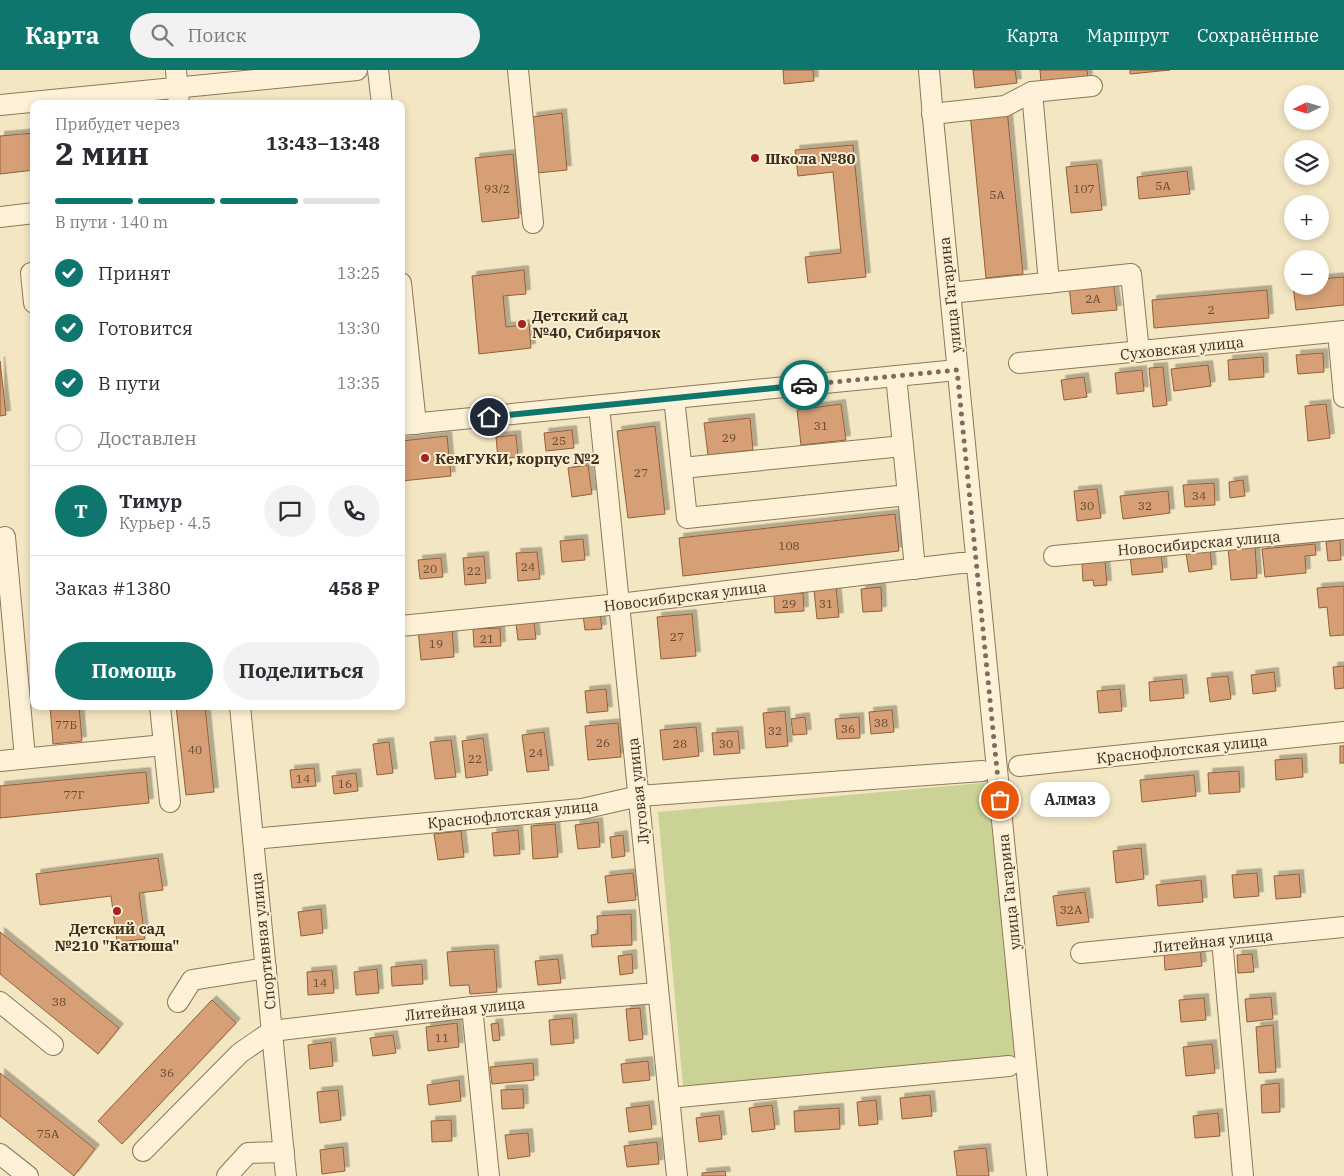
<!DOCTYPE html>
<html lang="ru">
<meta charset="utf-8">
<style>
:root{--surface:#fff;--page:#f2f2f3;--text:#2b2b33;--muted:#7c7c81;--line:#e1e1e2;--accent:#0f766e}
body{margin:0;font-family:"IBM Plex Serif",serif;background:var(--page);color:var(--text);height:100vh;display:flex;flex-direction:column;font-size:19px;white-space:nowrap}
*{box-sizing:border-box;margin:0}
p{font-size:16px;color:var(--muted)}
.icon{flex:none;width:28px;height:28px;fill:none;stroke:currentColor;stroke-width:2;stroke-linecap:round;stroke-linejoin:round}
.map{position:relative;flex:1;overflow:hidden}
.details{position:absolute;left:30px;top:30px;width:375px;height:610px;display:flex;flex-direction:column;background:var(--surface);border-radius:10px;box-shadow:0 2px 8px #0003}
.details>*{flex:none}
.needle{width:32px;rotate:265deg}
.controls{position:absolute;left:1284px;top:15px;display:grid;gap:10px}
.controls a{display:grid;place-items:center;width:45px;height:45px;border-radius:50%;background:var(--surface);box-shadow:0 2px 8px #0003;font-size:25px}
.pin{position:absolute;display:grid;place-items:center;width:42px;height:42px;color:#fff;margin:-21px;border:2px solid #fff;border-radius:50%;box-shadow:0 1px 5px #0007}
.courier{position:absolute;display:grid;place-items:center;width:50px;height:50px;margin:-25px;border:4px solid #0f766e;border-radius:50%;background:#fff;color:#222;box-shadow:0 1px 6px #0007}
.bubble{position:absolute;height:35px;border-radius:18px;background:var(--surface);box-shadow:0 2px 8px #0003;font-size:16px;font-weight:800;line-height:35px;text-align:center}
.summary em{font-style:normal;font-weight:800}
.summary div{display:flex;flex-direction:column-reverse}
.summary{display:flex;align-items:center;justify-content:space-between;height:85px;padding:0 25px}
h1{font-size:32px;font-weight:800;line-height:38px}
.bar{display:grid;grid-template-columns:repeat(4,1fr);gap:8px 5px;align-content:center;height:60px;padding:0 25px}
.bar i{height:6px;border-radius:4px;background:var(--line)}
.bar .on{background:var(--accent)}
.bar p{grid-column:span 4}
.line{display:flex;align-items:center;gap:12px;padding:0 25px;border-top:1px solid var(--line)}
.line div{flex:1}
.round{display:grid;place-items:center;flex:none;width:52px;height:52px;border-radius:26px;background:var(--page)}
ol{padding:0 25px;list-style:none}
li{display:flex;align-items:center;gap:15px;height:55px}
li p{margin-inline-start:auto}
li .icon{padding:5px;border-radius:50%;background:var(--accent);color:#fff;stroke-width:4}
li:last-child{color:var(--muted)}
li i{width:28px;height:28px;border:2px solid var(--line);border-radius:50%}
.primary-button{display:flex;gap:10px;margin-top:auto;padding:10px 25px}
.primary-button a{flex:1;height:58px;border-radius:30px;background:var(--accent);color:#fff;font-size:20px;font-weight:800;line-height:58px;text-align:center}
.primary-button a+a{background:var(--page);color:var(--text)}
header{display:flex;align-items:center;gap:30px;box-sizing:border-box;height:70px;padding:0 25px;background:var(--accent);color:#fff}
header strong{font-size:24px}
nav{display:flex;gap:28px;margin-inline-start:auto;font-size:18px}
.search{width:350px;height:45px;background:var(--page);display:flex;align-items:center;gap:12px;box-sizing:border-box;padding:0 18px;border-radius:28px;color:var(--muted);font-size:19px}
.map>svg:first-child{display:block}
.green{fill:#cad395}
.building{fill:#d69f74;stroke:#925f39;filter:url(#shadow)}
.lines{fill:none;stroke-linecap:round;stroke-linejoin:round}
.minor-casing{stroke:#907757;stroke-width:22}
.minor{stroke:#fdf2d7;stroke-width:20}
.done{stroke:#7d6e57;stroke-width:5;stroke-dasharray:0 9}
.route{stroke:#0f766e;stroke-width:6}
.poi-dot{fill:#a6221f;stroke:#faefd3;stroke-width:2}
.labels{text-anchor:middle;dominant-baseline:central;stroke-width:4;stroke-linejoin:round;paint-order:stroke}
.number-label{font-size:12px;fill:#644a33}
.poi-label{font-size:15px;font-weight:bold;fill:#3e2e1d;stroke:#faefd3;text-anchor:start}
.street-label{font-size:15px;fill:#3e2e1d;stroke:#faefd3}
</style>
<header>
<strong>Карта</strong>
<div class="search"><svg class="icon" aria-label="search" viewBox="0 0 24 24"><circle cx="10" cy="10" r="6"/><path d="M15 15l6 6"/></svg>Поиск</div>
<nav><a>Карта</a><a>Маршрут</a><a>Сохранённые</a></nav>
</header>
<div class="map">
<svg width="1344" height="1106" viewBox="0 0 1344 1106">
<defs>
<filter id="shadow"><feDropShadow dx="4.5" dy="-4.5" stdDeviation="0" flood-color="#0004"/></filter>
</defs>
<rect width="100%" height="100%" fill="#f3e6c2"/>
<!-- green -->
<polygon class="green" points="993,712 1018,986 683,1016 658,742"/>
<!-- building -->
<g class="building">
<polygon points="783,0 813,0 814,11 784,14"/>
<polygon points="973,0 1015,0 1017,13 975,18"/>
<polygon points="1040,0 1087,0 1088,9 1041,12"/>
<polygon points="1130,0 1170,0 1130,4"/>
<polygon points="1007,39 1023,204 986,208 970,43"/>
<polygon points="562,43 567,100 537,103 532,47"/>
<polygon points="34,63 34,100 0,104 0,66"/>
<polygon points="853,75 866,207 808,213 805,187 841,183 833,102 798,106 795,80"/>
<polygon points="513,84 519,148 482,152 475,88"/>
<polygon points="1097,94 1102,140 1071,143 1066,97"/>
<polygon points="1187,101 1190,124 1139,129 1137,107"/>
<polygon points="524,200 526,224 503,226 506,257 529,254 531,278 479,284 472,206"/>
<polygon points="1344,207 1344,235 1296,240 1293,216 1320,216 1320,209"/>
<polygon points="1113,211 1117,240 1072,244 1069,216"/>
<polygon points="1267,220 1269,248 1154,258 1152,230"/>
<polygon points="1323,283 1324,302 1298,304 1296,285"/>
<polygon points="1263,287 1264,307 1229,310 1228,290"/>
<polygon points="0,291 6,345 0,346"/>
<polygon points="1208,295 1211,316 1174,321 1171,299"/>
<polygon points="1163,297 1167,335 1153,337 1149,298"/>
<polygon points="1142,300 1144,321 1117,324 1115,303"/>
<polygon points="1084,307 1087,327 1064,330 1061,310"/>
<polygon points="841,334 846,370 801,375 797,340"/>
<polygon points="1326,334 1330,368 1308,371 1305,336"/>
<polygon points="750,348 753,380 708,385 704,353"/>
<polygon points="655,356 665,444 628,448 617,361"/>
<polygon points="572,360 574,378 546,381 544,363"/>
<polygon points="516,365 518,387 498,389 496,367"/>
<polygon points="447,366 451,406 401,411 401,371"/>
<polygon points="588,395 592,424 572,427 568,398"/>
<polygon points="1243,410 1245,426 1230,428 1229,412"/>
<polygon points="1214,413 1215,435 1185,437 1183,415"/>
<polygon points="1097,419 1101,448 1077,451 1074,421"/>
<polygon points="1168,421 1170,443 1123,449 1120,426"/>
<polygon points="895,444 899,481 683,506 679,468"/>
<polygon points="583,469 585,490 562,492 560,471"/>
<polygon points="1340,470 1341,490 1328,491 1326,472"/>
<polygon points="1315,474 1316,485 1305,486 1306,503 1265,507 1262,479"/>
<polygon points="1255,476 1257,508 1231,510 1228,478"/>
<polygon points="1210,480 1212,499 1189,502 1186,483"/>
<polygon points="537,482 540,509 518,511 516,483"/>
<polygon points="1161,482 1163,502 1132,505 1130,485"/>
<polygon points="484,486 486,513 465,515 463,488"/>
<polygon points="441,488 443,507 420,509 418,490"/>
<polygon points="1105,491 1107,515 1094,516 1093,510 1083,511 1082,494"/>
<polygon points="1344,516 1344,565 1330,566 1327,537 1319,538 1317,518"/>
<polygon points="836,517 839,547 817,549 814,520"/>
<polygon points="881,517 882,541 863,542 861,519"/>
<polygon points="803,523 804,541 775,543 774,525"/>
<polygon points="600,543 602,559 585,560 583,545"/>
<polygon points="692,544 696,586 661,589 657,547"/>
<polygon points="534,552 536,569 518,570 516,554"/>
<polygon points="452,557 454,587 421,590 418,560"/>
<polygon points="500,558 501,576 474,577 473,559"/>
<polygon points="1344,596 1344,618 1335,619 1333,597"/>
<polygon points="1274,602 1276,621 1253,624 1251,605"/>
<polygon points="1228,606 1231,629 1210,632 1207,608"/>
<polygon points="1182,609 1184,628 1150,631 1149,612"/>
<polygon points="606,619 608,641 587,643 585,621"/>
<polygon points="1120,619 1122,641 1099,643 1097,621"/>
<polygon points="50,636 79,636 82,671 53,674"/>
<polygon points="176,636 205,636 214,722 186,725"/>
<polygon points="892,640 894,662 871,664 869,642"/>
<polygon points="785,641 788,676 766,678 763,643"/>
<polygon points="805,647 807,664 793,665 791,649"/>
<polygon points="859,647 860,668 837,669 835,649"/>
<polygon points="618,653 621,687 588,690 585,656"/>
<polygon points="696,657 699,686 663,690 660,660"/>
<polygon points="738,661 740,683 714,685 712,663"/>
<polygon points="544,662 549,700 527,702 522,665"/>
<polygon points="483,668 488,705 466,708 462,671"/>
<polygon points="451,670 456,707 435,709 430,672"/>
<polygon points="389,672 393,703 377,705 373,674"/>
<rect x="1340" y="676" width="4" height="17"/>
<polygon points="1302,688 1303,707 1276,710 1275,690"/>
<polygon points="314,698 316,716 292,718 290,700"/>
<polygon points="1239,701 1240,722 1209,724 1208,703"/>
<polygon points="146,702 149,733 0,748 0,716"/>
<polygon points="356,703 358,721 334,724 332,706"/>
<polygon points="1194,705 1196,726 1142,732 1140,710"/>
<polygon points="598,752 600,777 578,779 575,755"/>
<polygon points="555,754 558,787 533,789 531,756"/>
<polygon points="518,760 520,784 494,786 492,763"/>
<polygon points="461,761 464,787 438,790 434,764"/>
<polygon points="623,765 625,786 612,788 610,767"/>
<polygon points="1141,778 1144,809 1116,813 1113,781"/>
<polygon points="158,788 163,820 139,823 145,869 117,872 111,826 40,835 36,804"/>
<polygon points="633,803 636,830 608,833 605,806"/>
<polygon points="1257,803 1259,826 1234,828 1232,805"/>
<polygon points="1299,804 1301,827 1276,829 1274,806"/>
<polygon points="1201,810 1203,832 1158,836 1156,815"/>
<polygon points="1085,822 1089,852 1057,856 1053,826"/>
<polygon points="321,839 323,863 301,866 298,842"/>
<polygon points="631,844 632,875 592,877 591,865 598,864 597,846"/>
<polygon points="0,862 119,958 98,984 0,904"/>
<polygon points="494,879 497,922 470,924 469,915 450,916 447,882"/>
<polygon points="1200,880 1202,896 1165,900 1164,883"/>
<polygon points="632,884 633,903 620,905 618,886"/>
<polygon points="1252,884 1254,902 1238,903 1237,885"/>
<polygon points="558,889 561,913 538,915 535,891"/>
<polygon points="422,894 423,914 392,916 391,897"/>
<polygon points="377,899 379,923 356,925 354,902"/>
<polygon points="332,900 334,923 308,925 307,902"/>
<polygon points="1271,927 1273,949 1247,952 1245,929"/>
<polygon points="1204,928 1206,950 1181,952 1179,930"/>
<polygon points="212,930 236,953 122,1074 98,1051"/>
<polygon points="640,938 643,969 629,971 626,939"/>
<polygon points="572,948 574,973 551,975 549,950"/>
<polygon points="457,953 459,977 428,981 426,957"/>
<polygon points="498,953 500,970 493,971 491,954"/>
<polygon points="1273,955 1276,1002 1259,1003 1256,957"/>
<polygon points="393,965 396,983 373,986 370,968"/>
<polygon points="331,972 333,996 310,999 308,975"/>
<polygon points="1212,974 1215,1003 1186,1006 1183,977"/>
<polygon points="648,991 650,1010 623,1013 621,994"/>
<polygon points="533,993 534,1010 492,1014 490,997"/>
<polygon points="0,1003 95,1079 74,1106 0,1046"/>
<polygon points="459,1010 461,1031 429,1035 427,1015"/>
<polygon points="1279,1013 1280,1042 1262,1043 1261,1015"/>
<polygon points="523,1019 524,1038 502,1039 501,1020"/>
<polygon points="338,1020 341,1050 320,1053 317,1022"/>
<polygon points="930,1025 932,1046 902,1049 900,1028"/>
<polygon points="876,1030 878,1054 859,1056 857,1032"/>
<polygon points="649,1035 652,1059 629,1062 626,1038"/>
<polygon points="772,1035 775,1059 752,1062 749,1038"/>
<polygon points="839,1038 840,1059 795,1062 794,1041"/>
<polygon points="1218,1043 1220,1066 1195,1068 1193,1046"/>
<polygon points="719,1045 722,1069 699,1072 696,1048"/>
<polygon points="451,1050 452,1071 432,1072 431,1051"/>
<polygon points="528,1063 530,1086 508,1089 505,1065"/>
<polygon points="657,1072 659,1094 627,1097 624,1076"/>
<polygon points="343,1077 345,1101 322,1104 320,1080"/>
<polygon points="986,1078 989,1106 957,1106 954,1081"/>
<polygon points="725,1101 726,1106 702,1106 702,1103"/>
</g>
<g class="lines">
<defs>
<g id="minor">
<polyline points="176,0 179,34"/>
<polyline points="378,0 382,34"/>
<polyline points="518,0 533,153"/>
<polyline points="929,0 934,59 1037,1106"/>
<polyline points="1032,22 1049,213"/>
<polyline points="0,35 357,0"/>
<polyline points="932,44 1005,36 1032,22 1092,16"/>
<polyline points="0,147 34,143"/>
<polyline points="31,203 34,233"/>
<polyline points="401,213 416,354"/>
<polyline points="950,223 1131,204 1139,282"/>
<polyline points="1338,262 1344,327"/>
<polyline points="1019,293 1344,261"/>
<polyline points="674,328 687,448 908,425 896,306"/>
<polyline points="599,336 677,1106"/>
<polyline points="401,355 957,300"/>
<polyline points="682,398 903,376"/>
<polyline points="908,425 915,499"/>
<polyline points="5,467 25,688"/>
<polyline points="1054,486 1344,459"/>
<polyline points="401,556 619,534 961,493 969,493"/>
<polyline points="160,636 170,732"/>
<polyline points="240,636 286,1106"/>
<polyline points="0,691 164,675"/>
<polyline points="1019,696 1344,662"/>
<polyline points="253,769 582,739 639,726 982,701"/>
<polyline points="1222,870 1243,1106"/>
<polyline points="1081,883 1344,857"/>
<polyline points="0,932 53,975"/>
<polyline points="178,932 192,910 266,898"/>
<polyline points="472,937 489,1106"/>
<polyline points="669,1028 1009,996"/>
<polyline points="143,1081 240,983 272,961 472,937 658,923"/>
<polyline points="0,1084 28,1106"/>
<polyline points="227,1106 248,1083 284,1082"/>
</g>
</defs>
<!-- minor casing -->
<use href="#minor" class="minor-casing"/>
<!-- minor -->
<use href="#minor" class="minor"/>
</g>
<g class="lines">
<!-- done -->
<polyline class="done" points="804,315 957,300 1000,730"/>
<!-- route -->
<polyline class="route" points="489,347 804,315"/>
</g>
<!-- markers -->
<g class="poi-dot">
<circle cx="755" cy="88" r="5"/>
<circle cx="522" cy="254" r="5"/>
<circle cx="425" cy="388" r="5"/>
<circle cx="117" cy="841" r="5"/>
</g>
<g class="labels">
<!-- number labels -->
<g class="number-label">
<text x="1163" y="115">5А</text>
<text x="497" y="118">93/2</text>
<text x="1084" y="118">107</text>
<text x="997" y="124">5А</text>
<text x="1093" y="228">2А</text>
<text x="1211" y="239">2</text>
<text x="821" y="355">31</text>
<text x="729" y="367">29</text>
<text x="559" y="370">25</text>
<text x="641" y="402">27</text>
<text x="1199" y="425">34</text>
<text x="1087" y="435">30</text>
<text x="1145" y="435">32</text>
<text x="789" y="475">108</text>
<text x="528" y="496">24</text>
<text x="430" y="498">20</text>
<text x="474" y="500">22</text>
<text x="789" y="533">29</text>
<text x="826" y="533">31</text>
<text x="677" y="566">27</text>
<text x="487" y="568">21</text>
<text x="436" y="573">19</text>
<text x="881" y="652">38</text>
<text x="66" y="654">77Б</text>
<text x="848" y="658">36</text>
<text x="775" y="660">32</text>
<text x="603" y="672">26</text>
<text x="680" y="673">28</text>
<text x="726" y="673">30</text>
<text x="195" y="679">40</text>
<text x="536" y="682">24</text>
<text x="475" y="688">22</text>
<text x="303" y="708">14</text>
<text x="345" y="713">16</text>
<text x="74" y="724">77Г</text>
<text x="1071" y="839">32А</text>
<text x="320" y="912">14</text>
<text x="59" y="931">38</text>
<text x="442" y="967">11</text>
<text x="167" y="1002">36</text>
<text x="48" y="1063">75А</text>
</g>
<!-- poi labels -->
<g class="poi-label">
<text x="765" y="88">Школа №80</text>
<text x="532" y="245">Детский сад<tspan x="532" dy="17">№40, Сибирячок</tspan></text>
<text x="435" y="388">КемГУКИ, корпус №2</text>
<text x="117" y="858" text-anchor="middle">Детский сад<tspan x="117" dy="17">№210 "Катюша"</tspan></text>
</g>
<!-- street labels -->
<g class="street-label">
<text transform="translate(950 225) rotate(-96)">улица Гагарина</text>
<text transform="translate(1182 278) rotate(-6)">Суховская улица</text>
<text transform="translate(1199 473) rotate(-5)">Новосибирская улица</text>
<text transform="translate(685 526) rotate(-7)">Новосибирская улица</text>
<text transform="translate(1182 679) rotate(-6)">Краснофлотская улица</text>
<text transform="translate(638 721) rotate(-96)">Луговая улица</text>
<text transform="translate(513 744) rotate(-6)">Краснофлотская улица</text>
<text transform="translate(1009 822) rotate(-96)">улица Гагарина</text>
<text transform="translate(263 871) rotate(-96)">Спортивная улица</text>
<text transform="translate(1213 871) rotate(-6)">Литейная улица</text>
<text transform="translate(465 939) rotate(-6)">Литейная улица</text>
</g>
</g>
</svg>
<div class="controls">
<a><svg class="needle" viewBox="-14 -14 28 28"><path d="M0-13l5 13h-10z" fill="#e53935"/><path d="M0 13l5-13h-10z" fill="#7c7c81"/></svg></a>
<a><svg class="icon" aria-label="layers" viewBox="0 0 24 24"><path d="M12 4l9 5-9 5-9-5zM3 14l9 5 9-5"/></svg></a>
<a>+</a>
<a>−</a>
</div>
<div class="pin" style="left:1000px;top:730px;background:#ea580c"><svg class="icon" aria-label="bag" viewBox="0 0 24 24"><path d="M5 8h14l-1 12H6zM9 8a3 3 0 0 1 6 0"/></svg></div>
<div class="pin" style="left:489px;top:347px;background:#1f2937"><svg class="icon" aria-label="home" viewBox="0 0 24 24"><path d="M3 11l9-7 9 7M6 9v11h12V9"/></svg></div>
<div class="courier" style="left:804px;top:315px"><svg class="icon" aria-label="car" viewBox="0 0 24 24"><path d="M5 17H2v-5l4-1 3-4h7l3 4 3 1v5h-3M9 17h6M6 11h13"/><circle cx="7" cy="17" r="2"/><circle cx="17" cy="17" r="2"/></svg></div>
<div class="bubble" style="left:1030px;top:712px;width:80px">Алмаз</div>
<section class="details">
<div class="summary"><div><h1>2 мин</h1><p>Прибудет через</p></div><em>13:43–13:48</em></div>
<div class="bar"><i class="on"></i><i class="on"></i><i class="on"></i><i></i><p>В пути · 140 m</p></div>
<ol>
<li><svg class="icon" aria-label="check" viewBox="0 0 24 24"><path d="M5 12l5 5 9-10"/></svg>Принят<p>13:25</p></li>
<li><svg class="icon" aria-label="check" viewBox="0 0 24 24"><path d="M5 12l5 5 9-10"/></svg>Готовится<p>13:30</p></li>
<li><svg class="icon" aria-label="check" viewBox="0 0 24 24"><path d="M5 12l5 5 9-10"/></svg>В пути<p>13:35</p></li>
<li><i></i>Доставлен</li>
</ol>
<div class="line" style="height:90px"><b class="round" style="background:var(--accent);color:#fff">Т</b><div><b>Тимур</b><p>Курьер · 4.5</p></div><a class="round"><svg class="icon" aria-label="chat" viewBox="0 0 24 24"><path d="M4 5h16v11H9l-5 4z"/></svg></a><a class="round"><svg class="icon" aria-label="phone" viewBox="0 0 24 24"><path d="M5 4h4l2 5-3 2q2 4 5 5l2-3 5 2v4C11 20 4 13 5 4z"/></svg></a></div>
<div class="line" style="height:65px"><div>Заказ #1380</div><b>458 ₽</b></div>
<div class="primary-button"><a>Помощь</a><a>Поделиться</a></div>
</section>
</div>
